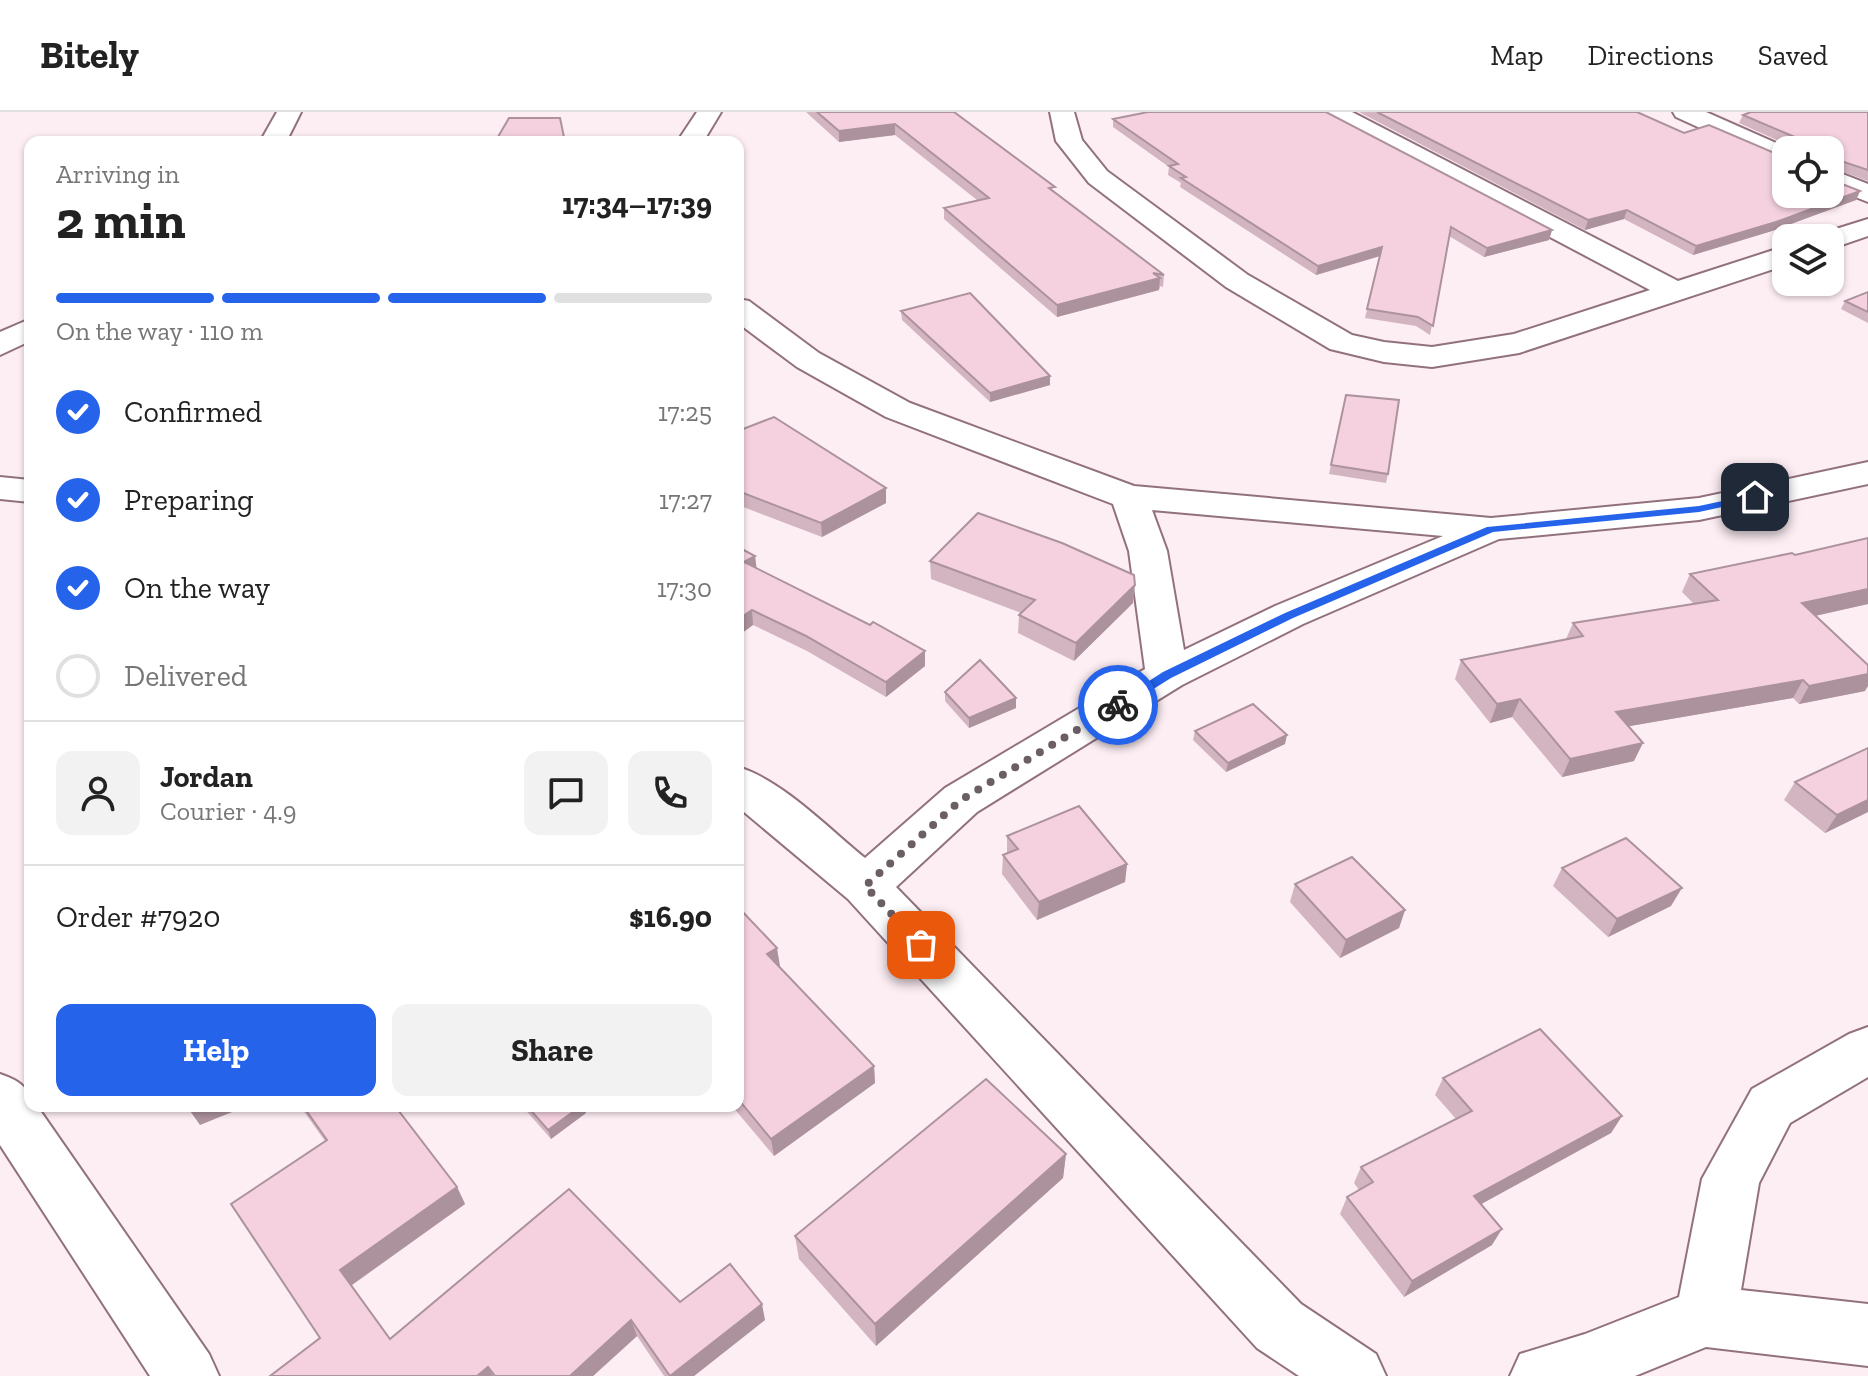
<!DOCTYPE html>
<meta charset="utf-8">
<style>
:root{--surface:#fff;--page:#f2f2f2;--text:#222;--muted:#767676;--line:#e0e0e0;--accent:#2563eb}
body{margin:0;font-family:"Zilla Slab",serif;background:var(--page);color:var(--text);height:100vh;display:flex;flex-direction:column;font-size:30px;white-space:nowrap}
*{box-sizing:border-box;margin:0}
p{font-size:26px;color:var(--muted)}
.icon{flex:none;width:44px;height:44px;fill:none;stroke:currentColor;stroke-width:2;stroke-linecap:round;stroke-linejoin:round}
.map{position:relative;flex:1;overflow:hidden}
.panel{position:absolute;left:24px;top:24px;width:720px;height:976px;display:flex;flex-direction:column;background:var(--surface);border-radius:16px;box-shadow:0 2px 6px #0004}
.panel>*{flex:none}
.fabs{position:absolute;left:1772px;top:24px;display:grid;gap:16px}
.fabs a{display:grid;place-items:center;width:72px;height:72px;border-radius:16px;background:var(--surface);box-shadow:0 2px 6px #0004;font-size:40px}
.pin{position:absolute;display:grid;place-items:center;width:68px;height:68px;color:#fff;margin:-34px;border-radius:16px;box-shadow:0 4px 12px #0006}
.courier{position:absolute;display:grid;place-items:center;width:80px;height:80px;margin:-40px;border:6px solid #2563eb;border-radius:50%;background:#fff;color:#222;box-shadow:0 2px 10px #0007}
.summary em{font-style:normal;font-weight:800}
.summary div{display:flex;flex-direction:column-reverse}
.summary{display:flex;align-items:center;justify-content:space-between;height:136px;padding:0 32px}
h1{font-size:52px;font-weight:800;line-height:60px}
.bar{display:grid;grid-template-columns:repeat(4,1fr);gap:12px 8px;align-content:center;height:96px;padding:0 32px}
.bar i{height:10px;border-radius:6px;background:var(--line)}
.bar .selected{background:var(--accent)}
.bar p{grid-column:span 4}
.line{display:flex;align-items:center;gap:20px;padding:0 32px;border-top:2px solid var(--line)}
.line div{flex:1}
.round{display:grid;place-items:center;flex:none;width:84px;height:84px;border-radius:16px;background:var(--page)}
ol{padding:0 32px;list-style:none}
li{display:flex;align-items:center;gap:24px;height:88px}
li p{margin-inline-start:auto}
li .icon{padding:8px;border-radius:50%;background:var(--accent);color:#fff;stroke-width:4}
li:last-child{color:var(--muted)}
li i{width:44px;height:44px;border:4px solid var(--line);border-radius:50%}
.primary-button{display:flex;gap:16px;margin-top:auto;padding:16px 32px}
.primary-button a{flex:1;height:92px;border-radius:16px;background:var(--accent);color:#fff;font-size:32px;font-weight:800;line-height:92px;text-align:center}
.primary-button a+a{background:var(--page);color:var(--text)}
header{display:flex;align-items:center;gap:48px;box-sizing:border-box;height:112px;padding:0 40px;background:var(--surface);border-bottom:2px solid var(--line)}
header strong{font-size:38px}
nav{display:flex;gap:44px;margin-inline-start:auto;font-size:28px}
.map>svg:first-child{display:block}
.lines{fill:none;stroke-linecap:round;stroke-linejoin:round}
.minor-casing{stroke:#92717f;stroke-width:4}
.minor{fill:#fff;fill-rule:evenodd}
.wall{fill:#d3b4c1}
.shaded-wall{fill:#ac929d}
.building{fill:#f5d1e0;stroke:#ac929d;stroke-width:2}
.route{fill:#2563eb}
.done{stroke:#6b5e64;stroke-width:8;stroke-dasharray:0 14.4}
</style>
<header>
<strong>Bitely</strong>
<nav><a>Map</a><a>Directions</a><a>Saved</a></nav>
</header>
<div class="map">
<svg width="1868" height="1264" viewBox="0 0 1868 1264">
<rect width="100%" height="100%" fill="#fdeef4"/>
<g class="lines">
<defs>
<g id="minor">
<polygon points="277,0 301,0 286,30 260,30"/>
<polygon points="697,0 721,0 703,30 677,30"/>
<polygon points="1050,0 1074,0 1082,28 1107,59 1248,163 1352,223 1384,230 1432,235 1514,222 1650,178 1324,5 1321,0 1352,0 1678,169 1786,134 1786,153 1519,241 1432,255 1384,250 1330,237 1226,175 1089,71 1056,29"/>
<polygon points="1673,0 1706,0 1792,38 1786,38 1786,53 1777,51 1676,5"/>
<polygon points="1830,57 1868,72 1868,90 1830,75"/>
<polygon points="1868,107 1868,124 1830,137 1830,126 1817,126 1820,122"/>
<path d="M738,187L749,189L819,241L910,291L1134,374L1491,406L1699,386L1868,350V372L1699,408L1499,427L1303,512L1182,573L977,700L896,775L1301,1192L1376,1242L1386,1264H1299L1257,1236L848,787L738,695V655C782,668 829,717 865,746L945,676L1145,557L1129,439L1113,392L886,305L797,255L738,211ZM1152,398L1443,424L1275,494L1184,538L1167,439Z"/>
<polygon points="30,207 30,229 0,243 0,220"/>
<polygon points="0,365 30,368 30,390 0,387"/>
<polygon points="1868,915 1868,965 1790,1011 1759,1071 1741,1178 1868,1192 1868,1254 1706,1235 1635,1264 1510,1264 1520,1242 1585,1222 1679,1185 1702,1067 1752,977 1849,922"/>
<path d="M0,962C17,968 30,974 30,994H37L209,1242L219,1264H150L0,1033Z"/>
</g>
</defs>
<!-- minor casing -->
<use href="#minor" class="minor-casing"/>
<!-- minor -->
<use href="#minor" class="minor"/>
</g>
<!-- wall -->
<g class="wall">
<polygon points="806,0 954,0 1054,80 1164,163 1163,175 1160,174 1159,178 1057,205 944,107 944,96 977,88 895,23 839,30"/>
<polygon points="1359,0 1637,0 1786,82 1830,38 1790,38 1792,35 1739,11 1743,3 1868,0 1868,69 1832,56 1832,68 1860,79 1856,88 1772,119 1693,143 1624,107 1585,118"/>
<polygon points="1113,7 1552,118 1549,128 1484,145 1449,124 1430,223 1416,214 1365,206 1380,144 1316,163 1180,75 1181,71 1168,63 1169,55 1113,15"/>
<polygon points="1868,180 1868,211 1841,197 1845,189"/>
<polygon points="901,199 1050,273 990,290 902,208"/>
<polygon points="1346,283 1388,362 1386,371 1329,362"/>
<polygon points="738,319 886,391 822,425 738,393"/>
<polygon points="1868,426 1868,492 1815,504 1865,579 1799,592 1793,586 1629,614 1634,649 1562,665 1512,605 1490,611 1455,567 1461,548 1566,527 1573,511 1694,492 1682,480 1690,462 1795,443"/>
<polygon points="738,435 755,444 756,456 925,554 886,585 807,539 753,513 742,521 738,519"/>
<polygon points="930,449 1133,491 1074,549 1018,521 1019,503 1021,501 931,467"/>
<polygon points="945,580 1016,586 1016,596 969,616 945,589"/>
<polygon points="1195,619 1285,632 1226,660 1193,628"/>
<polygon points="1795,670 1868,700 1825,721 1784,688"/>
<polygon points="1007,724 1127,752 1125,770 1037,808 1002,762 1003,743 1007,742"/>
<polygon points="1562,756 1671,794 1608,825 1553,774"/>
<polygon points="1295,772 1405,798 1399,816 1340,846 1290,790"/>
<polygon points="738,795 780,854 779,854 874,954 875,971 774,1044 732,994 738,994"/>
<polygon points="1443,966 1622,1004 1611,1021 1481,1092 1492,1133 1404,1185 1340,1102 1347,1085 1359,1078 1354,1071 1361,1055 1456,1007 1435,983"/>
<polygon points="300,994 395,994 457,1075 465,1092 351,1174 390,1227 680,1190 765,1208 694,1264 664,1264 637,1224 593,1264 270,1264 320,1226 325,1029"/>
<polygon points="522,994 584,994 586,1001 551,1027"/>
<polygon points="1066,1042 1063,1066 876,1234 799,1147 795,1124"/>
</g>
<!-- shaded-wall -->
<g class="shaded-wall">
<polygon points="895,12 895,23 839,30 839,19"/>
<polygon points="1860,79 1856,88 1772,119 1693,143 1696,134"/>
<polygon points="1627,98 1624,107 1585,118 1588,108"/>
<polygon points="1552,118 1549,128 1484,145 1487,136"/>
<polygon points="1382,135 1380,144 1316,163 1318,154"/>
<polygon points="1160,166 1159,178 1057,205 1057,193"/>
<polygon points="1050,264 1050,273 990,290 990,281"/>
<polygon points="886,376 886,391 822,425 821,411"/>
<polygon points="755,444 757,459 744,450"/>
<polygon points="1135,473 1133,491 1074,549 1076,531"/>
<polygon points="1868,477 1868,492 1792,509 1802,491"/>
<polygon points="752,498 753,513 742,521 740,506"/>
<polygon points="925,539 925,554 886,585 886,570"/>
<polygon points="1868,562 1868,574 1865,579 1799,592 1809,574"/>
<polygon points="1803,568 1793,586 1607,618 1616,600"/>
<polygon points="1016,586 1016,596 969,616 969,606"/>
<polygon points="1520,587 1512,605 1490,611 1497,592"/>
<polygon points="1287,623 1285,632 1226,660 1228,651"/>
<polygon points="1643,631 1634,649 1562,665 1570,647"/>
<polygon points="1868,688 1868,700 1825,721 1837,703"/>
<polygon points="1127,752 1125,770 1037,808 1039,790"/>
<polygon points="1682,776 1671,794 1608,825 1617,807"/>
<polygon points="1405,798 1399,816 1340,846 1346,828"/>
<polygon points="777,836 780,854 770,860 767,842"/>
<polygon points="874,954 875,971 774,1044 771,1027"/>
<polygon points="192,994 247,994 200,1013 188,996"/>
<polygon points="581,994 584,994 586,1001 551,1027 548,1018"/>
<polygon points="1622,1004 1611,1021 1465,1101 1474,1084"/>
<polygon points="1066,1042 1063,1066 876,1234 875,1212"/>
<polygon points="457,1075 465,1092 350,1174 340,1158"/>
<polygon points="1502,1117 1492,1133 1404,1185 1412,1169"/>
<polygon points="762,1192 765,1208 694,1264 670,1264"/>
<polygon points="631,1208 637,1224 593,1264 570,1264"/>
<polygon points="488,1255 493,1264 477,1264"/>
</g>
<!-- building -->
<g class="building">
<polygon points="817,0 954,0 1055,75 1049,76 1164,163 1153,161 1160,166 1057,193 944,96 989,86 895,12 839,19"/>
<polygon points="1148,0 1326,0 1552,118 1487,136 1451,115 1433,214 1418,205 1367,197 1382,135 1318,154 1181,66 1186,65 1169,54 1178,52 1113,7"/>
<polygon points="1377,0 1637,0 1684,21 1709,13 1786,46 1786,82 1830,82 1830,38 1793,38 1793,32 1798,31 1797,26 1743,3 1751,0 1868,0 1868,58 1832,46 1832,68 1860,79 1776,110 1696,134 1627,98 1588,108"/>
<polygon points="509,6 560,6 565,30 495,30"/>
<polygon points="1868,180 1868,200 1845,189"/>
<polygon points="970,181 1050,264 990,281 901,199"/>
<polygon points="1346,283 1399,288 1388,362 1331,353"/>
<polygon points="774,305 886,376 821,411 738,379 738,319"/>
<polygon points="978,401 1062,431 1134,463 1135,473 1076,531 1019,503 1035,488 930,449"/>
<polygon points="1868,426 1868,477 1802,491 1868,553 1868,562 1809,574 1803,568 1616,600 1643,631 1570,647 1520,587 1497,592 1461,548 1583,524 1573,511 1718,488 1690,462 1792,441 1795,443"/>
<polygon points="738,435 755,444 744,450 870,513 873,510 925,539 886,570 806,524 752,498 740,506 738,505"/>
<polygon points="980,548 1016,586 969,606 945,580"/>
<polygon points="1253,592 1287,623 1228,651 1195,619"/>
<polygon points="1868,636 1868,688 1837,703 1795,670"/>
<polygon points="1079,694 1127,752 1039,790 1003,743 1018,737 1007,724"/>
<polygon points="1626,726 1682,776 1617,807 1562,756"/>
<polygon points="1352,745 1405,798 1346,828 1295,772"/>
<polygon points="738,795 777,836 767,842 874,954 771,1027 738,987"/>
<polygon points="1540,917 1622,1004 1474,1084 1502,1117 1412,1169 1347,1085 1373,1070 1361,1055 1472,999 1443,966"/>
<polygon points="986,967 1066,1042 875,1212 795,1124"/>
<polygon points="303,994 395,994 457,1075 340,1158 390,1227 569,1077 680,1190 730,1152 762,1192 670,1264 631,1208 570,1264 495,1264 488,1255 477,1264 270,1264 320,1226 231,1092 327,1028"/>
<polygon points="527,994 581,994 548,1018"/>
</g>
<!-- route -->
<polygon class="route" points="1755,382 1761,385 1759,387 1699,400 1493,420 1293,506 1171,566 1123,596 1118,597 1112,593 1163,560 1285,501 1487,415 1699,394"/>
<g class="lines">
<!-- done -->
<polyline class="done" points="921,833 865,774 961,688 1118,593"/>
</g>
</svg>
<div class="fabs">
<a><svg class="icon" aria-label="locate" viewBox="0 0 24 24"><circle cx="12" cy="12" r="6"/><path d="M12 2v4M12 18v4M2 12h4M18 12h4"/></svg></a>
<a><svg class="icon" aria-label="layers" viewBox="0 0 24 24"><path d="M12 4l9 5-9 5-9-5zM3 14l9 5 9-5"/></svg></a>
</div>
<div class="pin" style="left:921px;top:833px;background:#ea580c"><svg class="icon" aria-label="bag" viewBox="0 0 24 24"><path d="M5 8h14l-1 12H6zM9 8a3 3 0 0 1 6 0"/></svg></div>
<div class="pin" style="left:1755px;top:385px;background:#1f2937"><svg class="icon" aria-label="home" viewBox="0 0 24 24"><path d="M3 11l9-7 9 7M6 9v11h12V9"/></svg></div>
<div class="courier" style="left:1118px;top:593px"><svg class="icon" aria-label="bike" viewBox="0 0 24 24"><circle cx="6" cy="16" r="4"/><circle cx="18" cy="16" r="4"/><path d="M6 16l4-8h5l3 8M10 8l3 8H6M13 5h3"/></svg></div>
<section class="panel">
<div class="summary"><div><h1>2 min</h1><p>Arriving in</p></div><em>17:34–17:39</em></div>
<div class="bar"><i class="selected"></i><i class="selected"></i><i class="selected"></i><i></i><p>On the way · 110 m</p></div>
<ol>
<li><svg class="icon" aria-label="check" viewBox="0 0 24 24"><path d="M5 12l5 5 9-10"/></svg>Confirmed<p>17:25</p></li>
<li><svg class="icon" aria-label="check" viewBox="0 0 24 24"><path d="M5 12l5 5 9-10"/></svg>Preparing<p>17:27</p></li>
<li><svg class="icon" aria-label="check" viewBox="0 0 24 24"><path d="M5 12l5 5 9-10"/></svg>On the way<p>17:30</p></li>
<li><i></i>Delivered</li>
</ol>
<div class="line" style="height:144px"><a class="round"><svg class="icon" aria-label="person" viewBox="0 0 24 24"><circle cx="12" cy="8" r="4"/><path d="M4 21q1-7 8-7t8 7"/></svg></a><div><b>Jordan</b><p>Courier · 4.9</p></div><a class="round"><svg class="icon" aria-label="chat" viewBox="0 0 24 24"><path d="M4 5h16v11H9l-5 4z"/></svg></a><a class="round"><svg class="icon" aria-label="phone" viewBox="0 0 24 24"><path d="M5 4h4l2 5-3 2q2 4 5 5l2-3 5 2v4C11 20 4 13 5 4z"/></svg></a></div>
<div class="line" style="height:104px"><div>Order #7920</div><b>$16.90</b></div>
<div class="primary-button"><a>Help</a><a>Share</a></div>
</section>
</div>
